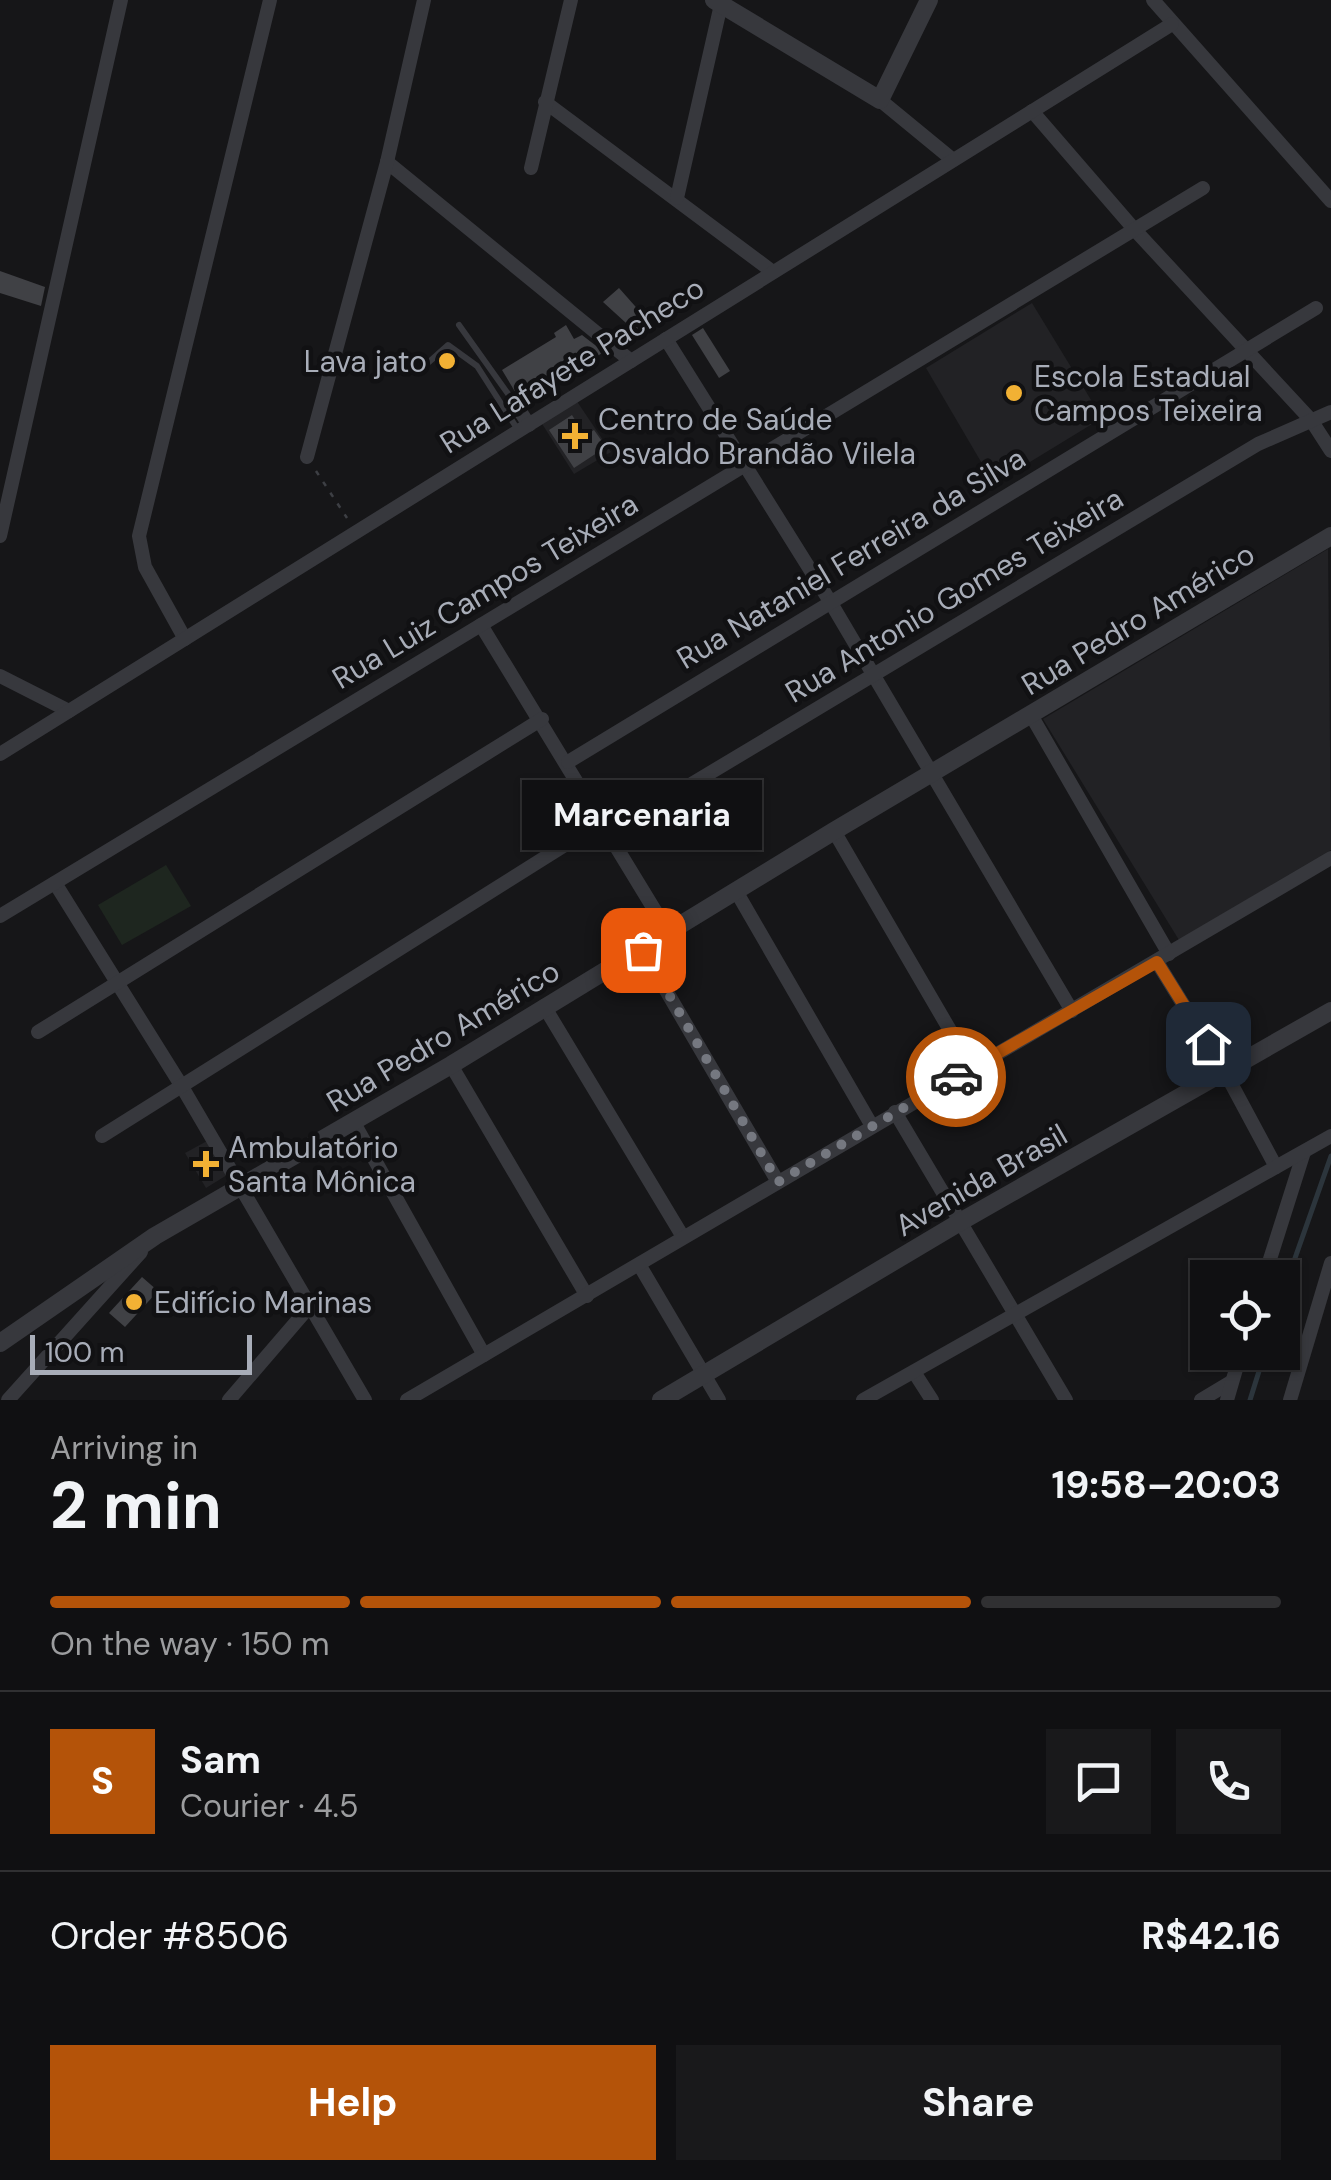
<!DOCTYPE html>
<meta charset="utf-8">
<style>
:root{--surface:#101012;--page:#19191b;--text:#f1f3f6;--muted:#9c9d9f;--line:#303032;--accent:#b45309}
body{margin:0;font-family:"DM Sans",sans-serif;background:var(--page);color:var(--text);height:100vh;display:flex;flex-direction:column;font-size:38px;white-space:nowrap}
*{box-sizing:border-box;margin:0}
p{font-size:32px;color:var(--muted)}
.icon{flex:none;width:55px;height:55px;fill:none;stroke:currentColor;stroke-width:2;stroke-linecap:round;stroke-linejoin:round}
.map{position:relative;height:1400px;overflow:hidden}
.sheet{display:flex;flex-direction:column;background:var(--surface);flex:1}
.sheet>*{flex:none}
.tools{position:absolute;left:1190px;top:1260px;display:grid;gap:20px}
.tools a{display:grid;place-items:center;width:110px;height:110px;border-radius:0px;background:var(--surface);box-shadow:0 2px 8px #0004,0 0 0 2px var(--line);font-size:50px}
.scale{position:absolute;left:30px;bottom:25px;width:222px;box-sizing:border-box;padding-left:10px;border:5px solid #a8adb8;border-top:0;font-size:28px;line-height:35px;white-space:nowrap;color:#a8adb8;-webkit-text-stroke:8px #111113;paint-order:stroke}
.pin{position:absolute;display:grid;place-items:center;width:85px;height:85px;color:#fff;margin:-42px;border-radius:20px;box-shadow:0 5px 15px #0006}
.courier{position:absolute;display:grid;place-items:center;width:100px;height:100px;margin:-50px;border:8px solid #b45309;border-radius:50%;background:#fff;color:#222;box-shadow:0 2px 12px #0007}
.bubble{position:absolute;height:70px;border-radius:0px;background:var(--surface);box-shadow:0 2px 8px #0004,0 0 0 2px var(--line);font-size:32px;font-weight:700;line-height:70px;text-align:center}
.headline em{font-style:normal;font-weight:700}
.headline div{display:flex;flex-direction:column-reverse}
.headline{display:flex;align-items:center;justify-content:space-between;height:170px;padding:0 50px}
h1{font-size:65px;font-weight:700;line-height:75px}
.bar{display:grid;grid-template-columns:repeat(4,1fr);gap:15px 10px;align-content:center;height:120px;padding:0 50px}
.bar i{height:12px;border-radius:8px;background:var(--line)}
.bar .selected{background:var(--accent)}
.bar p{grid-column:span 4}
.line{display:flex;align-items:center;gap:25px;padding:0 50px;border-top:2px solid var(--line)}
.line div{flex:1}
.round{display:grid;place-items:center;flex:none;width:105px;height:105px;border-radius:0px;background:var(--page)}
.action{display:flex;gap:20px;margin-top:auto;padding:20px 50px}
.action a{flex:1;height:115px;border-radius:0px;background:var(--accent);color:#fff;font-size:40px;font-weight:700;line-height:115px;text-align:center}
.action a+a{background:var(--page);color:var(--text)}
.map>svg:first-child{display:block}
.built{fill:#222225}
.green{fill:#1e261f}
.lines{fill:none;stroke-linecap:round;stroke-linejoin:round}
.stream{stroke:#2c353c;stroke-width:5}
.building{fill:#404145}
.path{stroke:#3d3f44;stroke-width:2.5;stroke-dasharray:5 8;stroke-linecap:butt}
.service{stroke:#37383d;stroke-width:6}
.minor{stroke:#37383d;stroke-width:14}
.tertiary{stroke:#37383d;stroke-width:18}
.done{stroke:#757880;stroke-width:10;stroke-dasharray:0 18}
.route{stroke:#b45309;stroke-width:12}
.poi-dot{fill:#f2b134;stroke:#111113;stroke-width:4}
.labels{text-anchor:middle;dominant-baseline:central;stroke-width:9;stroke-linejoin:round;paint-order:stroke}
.poi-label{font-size:30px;fill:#a8adb8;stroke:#111113;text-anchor:start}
.street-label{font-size:30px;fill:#a8adb8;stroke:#111113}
</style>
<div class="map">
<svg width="1331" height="1400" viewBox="0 0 1331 1400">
<rect width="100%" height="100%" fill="#161618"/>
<!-- built -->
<g class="built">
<polygon points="1032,303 1102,418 994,484 926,368"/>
<polygon points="574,397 611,452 574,474 539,419"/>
<polygon points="1328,549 1331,850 1179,940 1043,719"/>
<polygon points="207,1141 227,1175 206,1188 185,1153"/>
</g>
<!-- green -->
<polygon class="green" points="166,865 191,906 122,945 98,905"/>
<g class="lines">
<!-- stream -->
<g class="stream">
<polyline points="1282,1295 1331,1156"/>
<polyline points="1250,1400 1265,1352"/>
</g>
</g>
<!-- building -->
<g class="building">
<polygon points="0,271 45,287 41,306 0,293"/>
<polygon points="619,288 650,323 637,333 603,302"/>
<polygon points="566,325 574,339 582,335 604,352 525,399 517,395 502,370 556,337 554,333"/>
<polygon points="703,328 730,371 719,378 692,335"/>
<polygon points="572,415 585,436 594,430 606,447 574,468 549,430"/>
<polygon points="142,1277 158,1291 125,1327 109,1313"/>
</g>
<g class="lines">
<!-- path -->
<polyline class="path" points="316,471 347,518"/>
<!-- service -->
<g class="service">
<polyline points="459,325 516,405"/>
<polyline points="429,362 448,345 477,366 518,430"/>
</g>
<!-- minor -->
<g class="minor">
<polyline points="1153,0 1331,201"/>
<polyline points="880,100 953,160"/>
<polyline points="545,102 773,272"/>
<polyline points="1032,111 1134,229 1311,420 1331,451"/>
<polyline points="387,162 631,361"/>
<polyline points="531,168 571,0"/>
<polyline points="677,198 722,0"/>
<polyline points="666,339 831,603 1072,1011"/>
<polyline points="516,405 529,425"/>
<polyline points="307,457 387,162 424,0"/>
<polyline points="0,536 121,0"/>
<polyline points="481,625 668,932"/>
<polyline points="185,639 145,567 139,536 270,0"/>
<polyline points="0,676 69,711"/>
<polyline points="1031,715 1169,954"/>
<polyline points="0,754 1172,24"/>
<polyline points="568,762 1316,308"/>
<polyline points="834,831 972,1068"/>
<polyline points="610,833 1258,444 1331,412"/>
<polyline points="55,883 181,1085 365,1400"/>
<polyline points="736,891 872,1126"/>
<polyline points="0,916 1203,188"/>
<polyline points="643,951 778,1182"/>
<polyline points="1157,962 1225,1072 1276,1167"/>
<polyline points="544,1006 683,1237"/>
<polyline points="38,1032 542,719"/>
<polyline points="451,1065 587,1296"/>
<polyline points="895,1112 1066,1400"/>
<polyline points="354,1123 484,1355"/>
<polyline points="102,1136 603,821"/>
<polyline points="640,1266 719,1400"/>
<polyline points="1264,1278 1304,1152"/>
<polyline points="914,1372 932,1400"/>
<polyline points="8,1400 141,1252"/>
<polyline points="229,1400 309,1307"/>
<polyline points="407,1400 1331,858"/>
<polyline points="863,1400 1331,1136"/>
<polyline points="1201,1400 1231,1382"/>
<polyline points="1227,1400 1241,1352"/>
<polyline points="1290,1400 1331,1263"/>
</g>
<!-- tertiary -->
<g class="tertiary">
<polyline points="714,0 880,100 929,0"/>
<polyline points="0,1343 155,1236 451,1065 834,831 1331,536"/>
<polyline points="661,1400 960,1222 1331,1011"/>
</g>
</g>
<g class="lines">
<!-- done -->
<polyline class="done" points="643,950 778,1182 956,1077"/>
<!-- route -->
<polyline class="route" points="956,1077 1157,962 1208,1044"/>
</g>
<!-- markers -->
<g class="poi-dot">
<circle cx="447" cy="361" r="10"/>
<circle cx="1014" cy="393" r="10"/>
<path d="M570 421h10v10h10v10h-10v10h-10v-10h-10v-10h10z"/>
<path d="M201 1149h10v10h10v10h-10v10h-10v-10h-10v-10h10z"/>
<circle cx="134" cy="1302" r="10"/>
</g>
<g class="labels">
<!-- poi labels -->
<g class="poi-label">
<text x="427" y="361" text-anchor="end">Lava jato</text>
<text x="1034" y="376">Escola Estadual<tspan x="1034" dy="34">Campos Teixeira</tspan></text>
<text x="598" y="419">Centro de Saúde<tspan x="598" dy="34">Osvaldo Brandão Vilela</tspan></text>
<text x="228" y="1147">Ambulatório<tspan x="228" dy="34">Santa Mônica</tspan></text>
<text x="154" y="1302">Edifício Marinas</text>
</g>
<!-- street labels -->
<g class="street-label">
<text transform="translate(572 365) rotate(-32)">Rua Lafayete Pacheco</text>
<text transform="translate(851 558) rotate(-31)">Rua Nataniel Ferreira da Silva</text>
<text transform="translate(485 591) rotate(-31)">Rua Luiz Campos Teixeira</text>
<text transform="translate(954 595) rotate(-31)">Rua Antonio Gomes Teixeira</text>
<text transform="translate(1138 619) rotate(-31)">Rua Pedro Américo</text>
<text transform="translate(443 1036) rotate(-31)">Rua Pedro Américo</text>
<text transform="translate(981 1180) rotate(-30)">Avenida Brasil</text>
</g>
</g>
</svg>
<div class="tools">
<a><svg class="icon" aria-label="locate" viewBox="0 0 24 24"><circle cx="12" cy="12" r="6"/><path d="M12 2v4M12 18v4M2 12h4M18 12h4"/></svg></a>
</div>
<div class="scale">100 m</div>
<div class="pin" style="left:643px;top:950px;background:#ea580c"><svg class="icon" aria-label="bag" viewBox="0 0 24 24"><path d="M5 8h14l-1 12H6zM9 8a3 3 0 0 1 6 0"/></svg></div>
<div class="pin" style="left:1208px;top:1044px;background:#1f2937"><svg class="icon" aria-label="home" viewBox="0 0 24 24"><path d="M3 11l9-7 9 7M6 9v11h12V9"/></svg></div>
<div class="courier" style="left:956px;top:1077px"><svg class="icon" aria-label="car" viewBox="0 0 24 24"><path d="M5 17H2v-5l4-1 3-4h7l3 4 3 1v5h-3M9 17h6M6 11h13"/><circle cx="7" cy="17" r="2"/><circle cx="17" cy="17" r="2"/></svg></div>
<div class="bubble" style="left:522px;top:780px;width:240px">Marcenaria</div>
</div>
<section class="sheet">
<div class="headline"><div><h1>2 min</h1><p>Arriving in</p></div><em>19:58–20:03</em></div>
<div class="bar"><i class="selected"></i><i class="selected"></i><i class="selected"></i><i></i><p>On the way · 150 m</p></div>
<div class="line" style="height:180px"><b class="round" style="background:var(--accent);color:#fff">S</b><div><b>Sam</b><p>Courier · 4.5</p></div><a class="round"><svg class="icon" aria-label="chat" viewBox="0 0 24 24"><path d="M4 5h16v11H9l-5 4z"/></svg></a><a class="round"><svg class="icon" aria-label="phone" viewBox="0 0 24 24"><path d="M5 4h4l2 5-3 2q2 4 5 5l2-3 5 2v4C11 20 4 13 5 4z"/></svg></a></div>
<div class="line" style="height:130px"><div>Order #8506</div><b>R$42.16</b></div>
<div class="action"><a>Help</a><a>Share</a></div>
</section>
